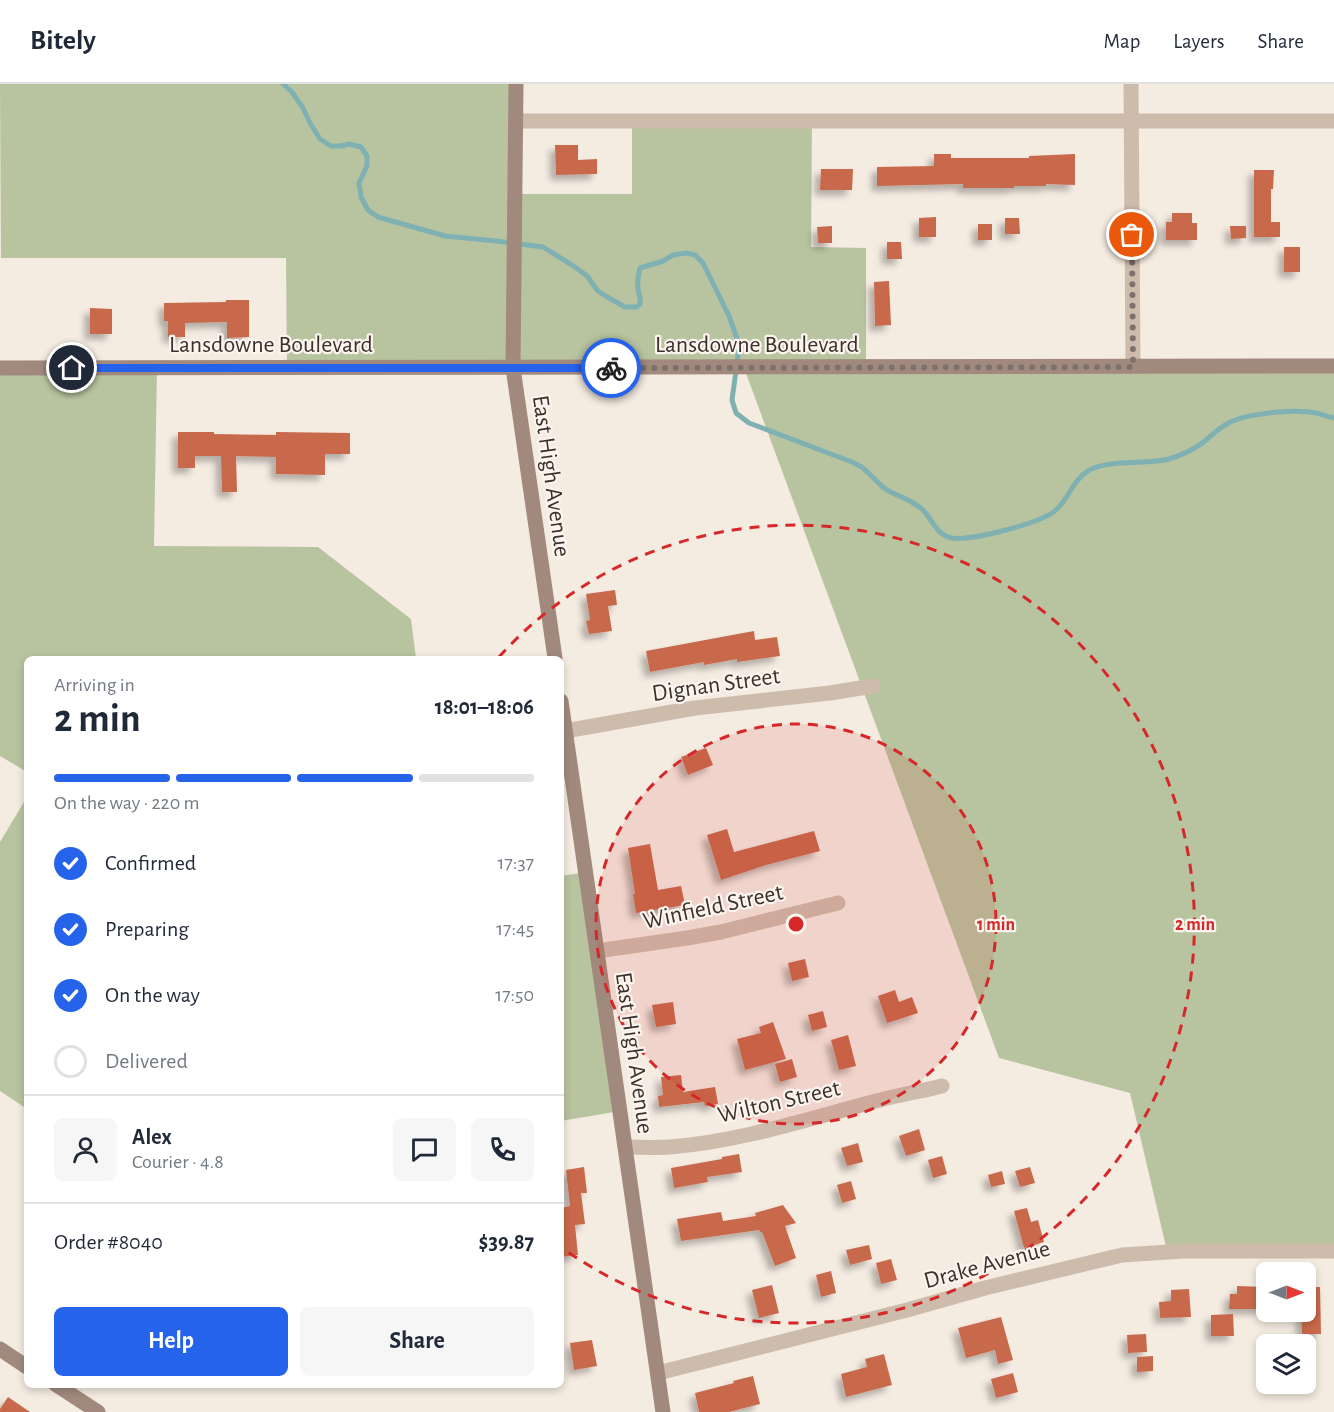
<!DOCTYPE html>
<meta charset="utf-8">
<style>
:root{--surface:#fff;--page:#f6f6f7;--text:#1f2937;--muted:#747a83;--line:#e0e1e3;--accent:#2563eb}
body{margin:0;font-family:"Alegreya Sans",sans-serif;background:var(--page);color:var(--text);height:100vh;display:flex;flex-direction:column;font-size:22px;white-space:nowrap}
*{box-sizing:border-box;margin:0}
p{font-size:20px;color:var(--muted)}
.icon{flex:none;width:33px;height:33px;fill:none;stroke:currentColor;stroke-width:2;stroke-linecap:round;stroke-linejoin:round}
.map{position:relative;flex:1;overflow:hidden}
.drawer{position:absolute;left:24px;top:572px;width:540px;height:732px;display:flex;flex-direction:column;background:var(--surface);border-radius:9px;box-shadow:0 3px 9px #0003}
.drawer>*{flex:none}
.needle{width:39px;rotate:90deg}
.controls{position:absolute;left:1256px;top:1178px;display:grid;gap:12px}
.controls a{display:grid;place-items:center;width:60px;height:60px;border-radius:9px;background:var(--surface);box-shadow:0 3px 9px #0003;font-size:30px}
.pin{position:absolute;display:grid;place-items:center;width:51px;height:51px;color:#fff;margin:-26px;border:3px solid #fff;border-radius:50%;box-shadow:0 2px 6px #0007}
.courier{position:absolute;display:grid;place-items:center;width:60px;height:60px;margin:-30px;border:4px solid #2563eb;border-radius:50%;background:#fff;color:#222;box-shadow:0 2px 8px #0007}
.summary em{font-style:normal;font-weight:700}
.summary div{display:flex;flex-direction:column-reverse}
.summary{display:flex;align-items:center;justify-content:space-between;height:102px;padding:0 30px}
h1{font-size:39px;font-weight:700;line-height:45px}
.bar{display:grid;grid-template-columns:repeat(4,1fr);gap:9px 6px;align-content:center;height:72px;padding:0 30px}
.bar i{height:8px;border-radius:4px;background:var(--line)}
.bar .on{background:var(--accent)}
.bar p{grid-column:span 4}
.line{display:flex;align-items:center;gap:15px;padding:0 30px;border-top:2px solid var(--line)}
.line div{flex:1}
.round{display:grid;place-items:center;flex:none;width:63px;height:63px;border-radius:9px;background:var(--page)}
ol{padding:0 30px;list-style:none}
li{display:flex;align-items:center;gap:18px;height:66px}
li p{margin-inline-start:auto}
li .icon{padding:6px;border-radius:50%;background:var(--accent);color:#fff;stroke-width:4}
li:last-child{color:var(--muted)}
li i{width:33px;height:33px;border:3px solid var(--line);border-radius:50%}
.cta{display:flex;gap:12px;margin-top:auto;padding:12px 30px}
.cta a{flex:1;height:69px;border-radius:9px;background:var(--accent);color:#fff;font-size:24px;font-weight:700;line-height:69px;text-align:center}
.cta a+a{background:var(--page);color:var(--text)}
header{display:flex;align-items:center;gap:36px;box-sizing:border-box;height:84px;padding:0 30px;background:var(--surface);border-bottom:2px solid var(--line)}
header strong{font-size:28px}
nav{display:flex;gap:33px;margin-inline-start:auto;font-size:21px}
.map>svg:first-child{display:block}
.green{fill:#b8c4a0}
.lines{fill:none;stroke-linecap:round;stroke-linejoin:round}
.stream{stroke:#7fb0b2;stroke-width:5}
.building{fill:#c8694b;filter:url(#shadow)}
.street{stroke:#cdbbac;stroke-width:15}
.secondary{stroke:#a18a7d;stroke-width:15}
.done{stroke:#7c716b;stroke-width:6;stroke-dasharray:0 10.8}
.route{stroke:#2563eb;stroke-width:8}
.ring{fill:none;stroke:#d62828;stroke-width:3;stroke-dasharray:10 8}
.labels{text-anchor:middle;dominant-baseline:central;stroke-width:4.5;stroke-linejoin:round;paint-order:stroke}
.street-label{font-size:24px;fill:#3b302b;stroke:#fbf5ee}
.centre{fill:#d62828;stroke:#fbf5ee;stroke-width:3}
.ring-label{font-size:18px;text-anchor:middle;font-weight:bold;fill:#d62828;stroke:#fbf5ee;stroke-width:4.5;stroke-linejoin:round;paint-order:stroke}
</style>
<header>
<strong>Bitely</strong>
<nav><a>Map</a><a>Layers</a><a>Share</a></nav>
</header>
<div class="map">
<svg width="1334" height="1328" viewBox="0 0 1334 1328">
<defs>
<filter id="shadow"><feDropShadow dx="-5.5" dy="5.5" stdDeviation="3" flood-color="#0004"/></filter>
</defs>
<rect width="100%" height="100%" fill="#f4ebe1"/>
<!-- green -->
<g class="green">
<polygon points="0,0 516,0 515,110 632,110 632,37 812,37 811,163 866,164 866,283 1334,282 1334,1167 1167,1167 1130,1009 999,974 744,284 287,284 286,174 1,174"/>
<polygon points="0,284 157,284 154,462 318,463 411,535 416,574 27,574 27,688 0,672"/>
<polygon points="27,713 27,1025 0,1007 0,758"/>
<polygon points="586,788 620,1027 561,1037 561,792"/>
</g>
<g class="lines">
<!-- stream -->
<path class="stream" d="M283,0L292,8L303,24L310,39L320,55L331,62H341L349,60L361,63L367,72V82L359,99L361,113L368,126L378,133L445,152L496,157L543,163L575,183L587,192L598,207L609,214L625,223H636L640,220C641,214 639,211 638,205C637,197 638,191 640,184L663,177L673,171L686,169L695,171L703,179L729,232L738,257V272L732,316L736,329L749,339L852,378C856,380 861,382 864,385C871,391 877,398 884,404C897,413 912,415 923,426C933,436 936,451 952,454C971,457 1042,439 1056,426C1069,414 1073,396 1088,387C1107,375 1146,381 1169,375C1182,371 1195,365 1205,357C1212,351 1219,344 1227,340C1244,329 1296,325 1316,329C1322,330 1328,333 1334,334"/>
</g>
<!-- building -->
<g class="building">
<polygon points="555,61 578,61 578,76 597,75 597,90 556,91"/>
<polygon points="934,70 951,70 951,74 1029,74 1029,72 1075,70 1075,101 1046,100 1046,102 1014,102 1014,104 963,104 963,100 877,102 877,83 934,82"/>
<polygon points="821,85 853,85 852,106 820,106"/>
<polygon points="1254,86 1274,86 1273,105 1271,105 1271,138 1280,138 1280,153 1254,153"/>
<polygon points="1172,129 1192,129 1192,139 1197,139 1197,156 1166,156 1166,138 1172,138"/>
<polygon points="936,133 936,153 919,153 919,134"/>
<polygon points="1005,134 1019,134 1020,150 1005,150"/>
<rect x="978" y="140" width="14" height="16"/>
<polygon points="832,142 832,159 818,159 817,143"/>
<polygon points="1230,142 1246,142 1246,154 1231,155"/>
<polygon points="887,158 901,158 902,175 887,175"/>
<rect x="1284" y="163" width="16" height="25"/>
<polygon points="889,197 891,241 875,242 874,198"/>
<polygon points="226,216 249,216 249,253 227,254 227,238 185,239 185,253 168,253 168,237 164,237 164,219 226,218"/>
<polygon points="90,224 112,225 112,250 90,250"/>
<polygon points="178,348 214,348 214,350 276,351 276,348 350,349 350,370 325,370 325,391 276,390 276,373 236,372 237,408 222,408 221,372 195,372 195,384 178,384"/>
<polygon points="615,506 617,521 608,522 612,547 589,550 586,537 590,536 586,510"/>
<polygon points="754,547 755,556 777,553 780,572 737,578 737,575 704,581 704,578 650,588 646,567"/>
<polygon points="706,664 713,681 688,691 681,673"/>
<polygon points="727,745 734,768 814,747 820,767 766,781 721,796 707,751"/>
<polygon points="650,760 658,806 681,802 685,821 636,829 633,810 635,810 628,764"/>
<polygon points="805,875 809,893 792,897 788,879"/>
<polygon points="895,906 899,918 912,913 918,929 887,939 878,912"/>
<polygon points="673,918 676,940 656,943 652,921"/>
<polygon points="823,927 827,943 812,947 808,931"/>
<polygon points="773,938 786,975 745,986 737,955 761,949 759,943"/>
<polygon points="848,951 856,982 839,986 831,956"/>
<polygon points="792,975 797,993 780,998 775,980"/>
<polygon points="681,991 683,1008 715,1003 718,1020 705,1022 704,1018 659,1023 658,1012 663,1011 661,993"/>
<polygon points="919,1045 925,1066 906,1072 899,1052"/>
<polygon points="858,1059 863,1078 847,1082 841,1064"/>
<polygon points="739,1070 742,1088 707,1093 708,1098 674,1104 671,1084 722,1075 722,1073"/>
<polygon points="942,1072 947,1090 933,1094 928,1076"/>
<polygon points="584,1083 587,1109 581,1109 585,1140 575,1141 578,1171 561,1173 561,1124 570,1122 566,1086"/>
<polygon points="1030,1083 1035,1099 1020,1103 1015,1087"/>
<polygon points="1002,1087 1005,1100 991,1103 988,1091"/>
<polygon points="851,1097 856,1115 842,1119 837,1101"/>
<polygon points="783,1121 796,1139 785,1142 796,1174 775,1182 762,1148 760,1148 759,1146 681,1157 677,1135 721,1128 723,1137 756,1132 755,1129"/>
<polygon points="1027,1124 1031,1138 1038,1136 1044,1158 1024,1164 1014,1127"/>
<polygon points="869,1161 872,1175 850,1181 846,1166"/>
<polygon points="891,1175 897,1196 881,1200 876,1179"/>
<polygon points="831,1187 836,1209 821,1213 816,1191"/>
<polygon points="772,1201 779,1229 759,1234 752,1206"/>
<polygon points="1237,1202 1266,1203 1266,1225 1229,1225 1230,1210 1237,1210"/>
<polygon points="1305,1203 1320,1203 1321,1250 1302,1250 1301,1227 1305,1227"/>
<polygon points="1189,1205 1191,1233 1160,1234 1159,1218 1171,1217 1171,1206"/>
<polygon points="1233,1230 1234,1252 1211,1252 1211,1231"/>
<polygon points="1001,1233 1013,1276 998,1280 995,1266 966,1274 958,1244"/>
<polygon points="1146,1250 1147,1268 1128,1269 1127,1251"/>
<polygon points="592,1256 597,1282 574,1286 570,1259"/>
<polygon points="884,1270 892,1301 846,1313 841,1290 867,1283 865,1275"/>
<polygon points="1153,1272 1153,1287 1137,1288 1137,1273"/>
<polygon points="1013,1289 1018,1308 996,1314 991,1295"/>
<polygon points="753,1292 760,1320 729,1328 699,1328 695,1309 734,1299 733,1297"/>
<polygon points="8,1313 30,1328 0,1328 0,1325"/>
</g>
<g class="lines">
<!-- street -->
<g class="street">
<polyline points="1131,0 1133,283"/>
<polyline points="515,37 1334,37"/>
<polyline points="565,647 695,624 830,609 873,602"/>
<polyline points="597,867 687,854 721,848 838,819"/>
<path d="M625,1063C640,1063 655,1064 670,1063C744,1057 813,1033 884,1015C903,1010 923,1007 942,1002"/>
<polyline points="658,1289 907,1226 985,1204 1122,1171 1184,1167 1334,1167"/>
</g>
<!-- secondary -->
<g class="secondary">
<polyline points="516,0 513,284 555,574"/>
<polyline points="0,284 1334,282"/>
<polyline points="561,617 663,1328"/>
<polyline points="0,1265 27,1283"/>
<polyline points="55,1300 98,1328"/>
</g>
</g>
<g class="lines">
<!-- done -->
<polyline class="done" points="611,284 1133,283 1132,151"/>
<!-- route -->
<polyline class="route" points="72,284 611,284"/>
</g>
<!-- distance rings -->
<circle cx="796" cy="840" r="200" fill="#d62828" fill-opacity=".12"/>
<g class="ring">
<circle cx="796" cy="840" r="200"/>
<path d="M499 573A399 399 0 1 1 561 1163"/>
</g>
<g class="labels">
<!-- street labels -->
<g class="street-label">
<text x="271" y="261">Lansdowne Boulevard</text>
<text x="757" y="261">Lansdowne Boulevard</text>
<text transform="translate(551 392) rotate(82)">East High Avenue</text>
<text transform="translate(716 601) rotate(-8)">Dignan Street</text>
<text transform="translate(713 823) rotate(-12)">Winfield Street</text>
<text transform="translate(634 969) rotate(82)">East High Avenue</text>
<text transform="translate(779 1018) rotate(-13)">Wilton Street</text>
<text transform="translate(987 1181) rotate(-15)">Drake Avenue</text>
</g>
</g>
<circle cx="796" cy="840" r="9" class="centre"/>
<g class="ring-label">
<text x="996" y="846">1 min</text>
<text x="1195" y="846">2 min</text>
</g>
</svg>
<div class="controls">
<a><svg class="needle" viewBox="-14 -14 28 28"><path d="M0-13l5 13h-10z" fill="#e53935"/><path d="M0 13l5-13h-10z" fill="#747a83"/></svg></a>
<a><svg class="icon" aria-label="layers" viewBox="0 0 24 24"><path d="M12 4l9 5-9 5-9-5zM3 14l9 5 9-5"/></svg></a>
</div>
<div class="pin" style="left:1132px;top:151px;background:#ea580c"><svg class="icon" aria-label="bag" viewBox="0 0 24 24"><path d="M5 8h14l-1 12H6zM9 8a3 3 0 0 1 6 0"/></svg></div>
<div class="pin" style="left:72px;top:284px;background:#1f2937"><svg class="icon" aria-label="home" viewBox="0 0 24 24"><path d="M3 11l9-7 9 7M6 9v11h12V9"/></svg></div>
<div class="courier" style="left:611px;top:284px"><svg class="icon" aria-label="bike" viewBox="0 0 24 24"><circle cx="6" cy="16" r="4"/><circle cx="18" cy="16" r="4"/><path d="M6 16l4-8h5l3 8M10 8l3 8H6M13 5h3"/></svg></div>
<section class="drawer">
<div class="summary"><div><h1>2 min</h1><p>Arriving in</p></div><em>18:01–18:06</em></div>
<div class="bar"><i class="on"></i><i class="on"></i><i class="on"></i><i></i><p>On the way · 220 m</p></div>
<ol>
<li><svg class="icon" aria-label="check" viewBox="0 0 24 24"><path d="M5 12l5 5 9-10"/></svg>Confirmed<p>17:37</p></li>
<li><svg class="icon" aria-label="check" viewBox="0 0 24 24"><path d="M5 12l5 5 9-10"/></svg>Preparing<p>17:45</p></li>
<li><svg class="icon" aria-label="check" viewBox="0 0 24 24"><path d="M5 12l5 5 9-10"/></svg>On the way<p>17:50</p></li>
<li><i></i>Delivered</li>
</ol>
<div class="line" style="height:108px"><a class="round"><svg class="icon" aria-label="person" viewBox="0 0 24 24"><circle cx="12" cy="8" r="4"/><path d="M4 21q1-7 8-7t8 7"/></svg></a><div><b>Alex</b><p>Courier · 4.8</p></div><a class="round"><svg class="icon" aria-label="chat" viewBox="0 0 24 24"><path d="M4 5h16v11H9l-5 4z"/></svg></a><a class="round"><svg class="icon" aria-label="phone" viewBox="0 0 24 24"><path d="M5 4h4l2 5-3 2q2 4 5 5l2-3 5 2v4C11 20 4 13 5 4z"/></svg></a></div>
<div class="line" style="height:78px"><div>Order #8040</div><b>$39.87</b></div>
<div class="cta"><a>Help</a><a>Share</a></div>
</section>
</div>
